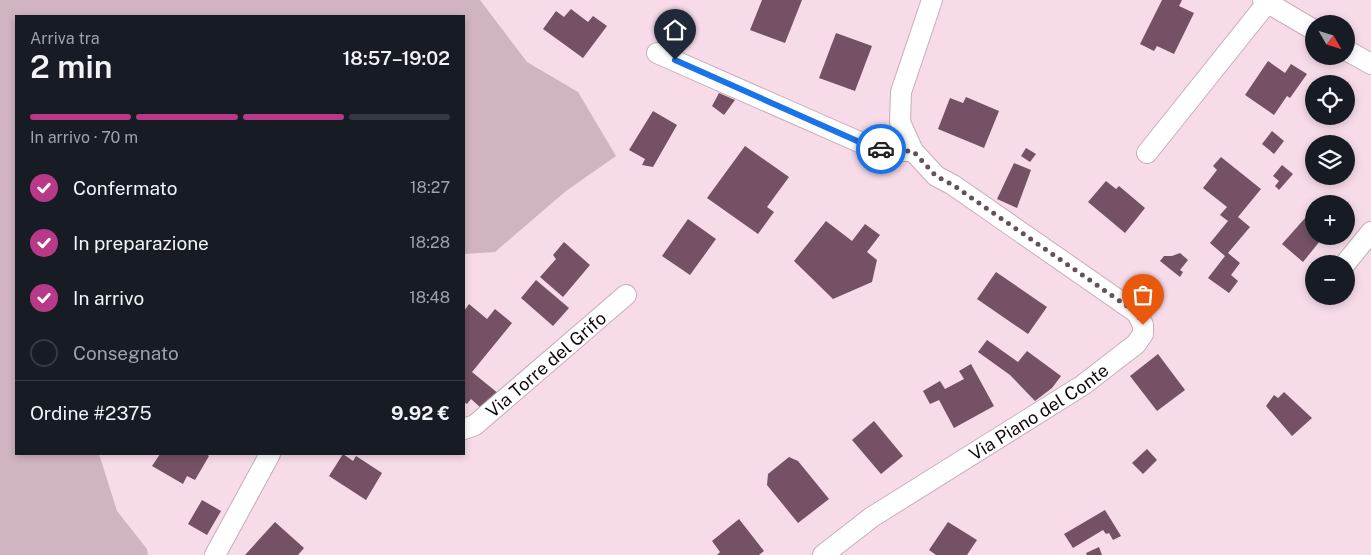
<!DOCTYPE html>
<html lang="it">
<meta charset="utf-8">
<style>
:root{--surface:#171b24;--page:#20242c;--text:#f1f3f6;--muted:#9ea1a6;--line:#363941;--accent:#b73987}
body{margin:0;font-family:"Public Sans",sans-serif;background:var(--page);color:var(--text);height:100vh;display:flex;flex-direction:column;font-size:19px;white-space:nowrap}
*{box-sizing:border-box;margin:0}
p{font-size:16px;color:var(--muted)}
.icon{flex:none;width:28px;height:28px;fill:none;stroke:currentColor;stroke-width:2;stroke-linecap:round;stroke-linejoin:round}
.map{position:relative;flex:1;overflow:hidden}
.drawer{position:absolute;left:15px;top:15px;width:450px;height:440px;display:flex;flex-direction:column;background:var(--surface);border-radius:0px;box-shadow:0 2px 8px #0003}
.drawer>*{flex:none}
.needle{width:32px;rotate:129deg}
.tools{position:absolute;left:1305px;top:15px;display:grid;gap:10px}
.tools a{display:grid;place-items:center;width:50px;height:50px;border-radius:50%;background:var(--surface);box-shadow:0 2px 8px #0003;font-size:25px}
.pin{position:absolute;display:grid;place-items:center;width:42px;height:42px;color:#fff;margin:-51px -21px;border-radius:50% 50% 50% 0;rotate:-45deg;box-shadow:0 0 5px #0007}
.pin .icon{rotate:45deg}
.courier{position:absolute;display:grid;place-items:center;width:50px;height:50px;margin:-25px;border:4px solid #1a73e8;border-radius:50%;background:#fff;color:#222;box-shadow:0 1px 6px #0007}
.overview em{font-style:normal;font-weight:600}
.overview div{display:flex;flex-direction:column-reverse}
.overview{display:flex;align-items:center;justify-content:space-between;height:85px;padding:0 15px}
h1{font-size:32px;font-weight:600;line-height:38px}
.bar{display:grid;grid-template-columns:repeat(4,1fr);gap:8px 5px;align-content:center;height:60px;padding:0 15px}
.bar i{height:6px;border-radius:4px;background:var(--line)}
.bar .current{background:var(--accent)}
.bar p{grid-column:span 4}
.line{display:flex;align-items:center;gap:12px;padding:0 15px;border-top:1px solid var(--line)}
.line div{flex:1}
ol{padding:0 15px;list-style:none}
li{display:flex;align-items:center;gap:15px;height:55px}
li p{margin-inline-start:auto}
li .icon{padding:5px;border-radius:50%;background:var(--accent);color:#fff;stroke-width:4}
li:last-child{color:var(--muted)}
li i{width:28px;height:28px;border:2px solid var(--line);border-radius:50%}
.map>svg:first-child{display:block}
.green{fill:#d0b4c2}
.building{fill:#745164}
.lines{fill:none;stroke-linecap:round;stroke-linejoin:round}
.street-casing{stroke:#c7adba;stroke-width:22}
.street{stroke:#fff;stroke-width:20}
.done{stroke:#62525b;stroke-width:5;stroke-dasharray:0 9}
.route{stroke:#1a73e8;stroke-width:6}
.labels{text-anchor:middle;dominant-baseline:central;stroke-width:5;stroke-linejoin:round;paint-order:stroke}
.street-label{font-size:18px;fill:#12090e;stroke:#f7dbe9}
</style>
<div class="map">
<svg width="1371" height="555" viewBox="0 0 1371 555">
<rect width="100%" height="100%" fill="#f7dbe9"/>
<!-- green -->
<polygon class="green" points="0,0 480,0 527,62 578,92 616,156 566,191 495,252 464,254 464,16 16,16 16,454 99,454 117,511 147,549 148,555 0,555"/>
<!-- building -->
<g class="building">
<polygon points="762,0 802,0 785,43 750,30"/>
<polygon points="1162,0 1182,0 1179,6 1194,13 1174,54 1157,46 1154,51 1140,44"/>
<polygon points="571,9 588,22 593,16 607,26 583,58 543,29 556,11 564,17"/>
<polygon points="836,33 872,46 855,91 819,78"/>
<polygon points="1268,61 1285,73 1291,64 1307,74 1290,98 1287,96 1274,115 1245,95"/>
<polygon points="719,93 735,100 724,115 712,106"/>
<polygon points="966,97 999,111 984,148 938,129 950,98 963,103"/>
<polygon points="653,111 677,125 653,167 642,165 645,159 629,150"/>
<polygon points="1272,131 1284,141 1274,154 1262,144"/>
<polygon points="745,146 789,177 767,207 774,212 758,234 707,198"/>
<polygon points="1026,148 1036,154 1030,162 1021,156"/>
<polygon points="1221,157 1261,189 1238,217 1250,227 1228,253 1240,263 1231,275 1238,281 1229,293 1208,278 1225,256 1210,243 1228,221 1220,215 1227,207 1203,188 1217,170 1213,166"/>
<polygon points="1014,163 1031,170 1017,208 997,199"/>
<polygon points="1282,165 1293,174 1279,190 1275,186 1279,181 1273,176"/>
<polygon points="1106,181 1116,189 1119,186 1145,208 1125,233 1088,202"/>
<polygon points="1306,217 1314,223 1314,236 1324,236 1303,262 1282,244"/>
<polygon points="688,219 716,239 690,275 662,256"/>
<polygon points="826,221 852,241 865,224 880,235 867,252 877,260 872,282 833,299 794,261"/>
<polygon points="564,242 590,265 563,297 540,277 556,259 553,255"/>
<polygon points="1180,253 1188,260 1180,270 1183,272 1180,277 1160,261 1164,256 1172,256"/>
<polygon points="996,272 1047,307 1028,334 977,299"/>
<polygon points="536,280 569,308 553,326 521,298"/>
<polygon points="469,304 487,319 495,309 512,323 472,372 499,394 481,408 471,399 467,404 464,402 464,311"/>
<polygon points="987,340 1018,362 1027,351 1061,376 1052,388 1035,401 1010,375 978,352"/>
<polygon points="1158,354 1185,390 1157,411 1130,376"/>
<polygon points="971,364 994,406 954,428 939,400 930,404 923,391 940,381 945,389 964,379 959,371"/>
<polygon points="1284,392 1312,418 1292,436 1266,406 1274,395 1278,398"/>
<polygon points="874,421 903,456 881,474 852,440"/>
<polygon points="1147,449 1157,460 1143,474 1132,463"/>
<polygon points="160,454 206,454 209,456 195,480 187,476 183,484 152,466"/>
<polygon points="343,454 353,461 356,456 382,473 366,500 329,476"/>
<polygon points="789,457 798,461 829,499 798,523 767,485 768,474"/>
<polygon points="202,500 221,511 207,535 188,524"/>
<polygon points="1105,510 1121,536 1113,540 1109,533 1106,534 1103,530 1073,548 1064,534"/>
<polygon points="739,519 764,551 759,555 717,555 720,552 712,541"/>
<polygon points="275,522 304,548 298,555 245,555"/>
<polygon points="948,522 977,540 967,555 936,555 929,550"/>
<polygon points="1099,547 1102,555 1087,555 1086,553"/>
</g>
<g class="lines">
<defs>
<g id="street">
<polyline points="1263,0 1314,30"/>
<polyline points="1346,50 1371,64"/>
<polyline points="657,53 873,148 890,151 913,151"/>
<polyline points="1147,153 1267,3"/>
<polyline points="1345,264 1371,232"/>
<path id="s1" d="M464,429L475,425L626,295"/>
<polyline points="215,555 270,454"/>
<path id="s2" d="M823,555L872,517L1083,385L1136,344L1143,334V325L1137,313L953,185L936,176L913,151L900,122L901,92L932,0"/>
</g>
</defs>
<!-- street casing -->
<use href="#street" class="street-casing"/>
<!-- street -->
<use href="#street" class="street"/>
</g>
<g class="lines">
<!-- done -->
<polyline class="done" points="881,149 890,151 913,151 936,176 953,185 1137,313 1143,325"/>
<!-- route -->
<polyline class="route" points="675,60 873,148 881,149"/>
</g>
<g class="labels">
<!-- street labels -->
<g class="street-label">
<text stroke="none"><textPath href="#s1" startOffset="105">Via Torre del Grifo</textPath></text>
<text stroke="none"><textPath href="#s2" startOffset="259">Via Piano del Conte</textPath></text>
</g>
</g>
</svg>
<div class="tools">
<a><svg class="needle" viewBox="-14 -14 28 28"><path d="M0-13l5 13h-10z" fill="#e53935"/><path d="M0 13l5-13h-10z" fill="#9ea1a6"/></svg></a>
<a><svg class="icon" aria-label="locate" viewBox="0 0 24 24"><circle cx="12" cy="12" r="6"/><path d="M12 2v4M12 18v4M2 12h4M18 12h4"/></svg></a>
<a><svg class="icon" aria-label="layers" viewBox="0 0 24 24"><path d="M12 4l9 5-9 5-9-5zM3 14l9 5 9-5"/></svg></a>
<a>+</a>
<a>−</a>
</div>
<div class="pin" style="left:1143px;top:325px;background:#ea580c"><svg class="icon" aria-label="bag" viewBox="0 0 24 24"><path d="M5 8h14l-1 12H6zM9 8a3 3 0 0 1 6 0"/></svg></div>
<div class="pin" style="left:675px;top:60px;background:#1f2937"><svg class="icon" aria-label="home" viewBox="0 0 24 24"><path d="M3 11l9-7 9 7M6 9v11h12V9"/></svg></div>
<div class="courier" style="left:881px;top:149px"><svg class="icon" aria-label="car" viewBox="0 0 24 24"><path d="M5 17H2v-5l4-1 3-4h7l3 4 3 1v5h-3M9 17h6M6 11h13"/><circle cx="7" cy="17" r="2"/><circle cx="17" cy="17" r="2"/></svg></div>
<section class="drawer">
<div class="overview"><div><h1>2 min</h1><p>Arriva tra</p></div><em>18:57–19:02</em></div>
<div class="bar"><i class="current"></i><i class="current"></i><i class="current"></i><i></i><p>In arrivo · 70 m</p></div>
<ol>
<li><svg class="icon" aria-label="check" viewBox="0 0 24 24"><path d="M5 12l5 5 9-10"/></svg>Confermato<p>18:27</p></li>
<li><svg class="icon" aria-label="check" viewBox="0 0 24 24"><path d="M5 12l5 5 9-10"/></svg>In preparazione<p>18:28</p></li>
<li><svg class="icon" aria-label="check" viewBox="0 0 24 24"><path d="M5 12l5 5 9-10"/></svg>In arrivo<p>18:48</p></li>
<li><i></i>Consegnato</li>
</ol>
<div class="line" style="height:65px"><div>Ordine #2375</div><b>9.92 €</b></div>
</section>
</div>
